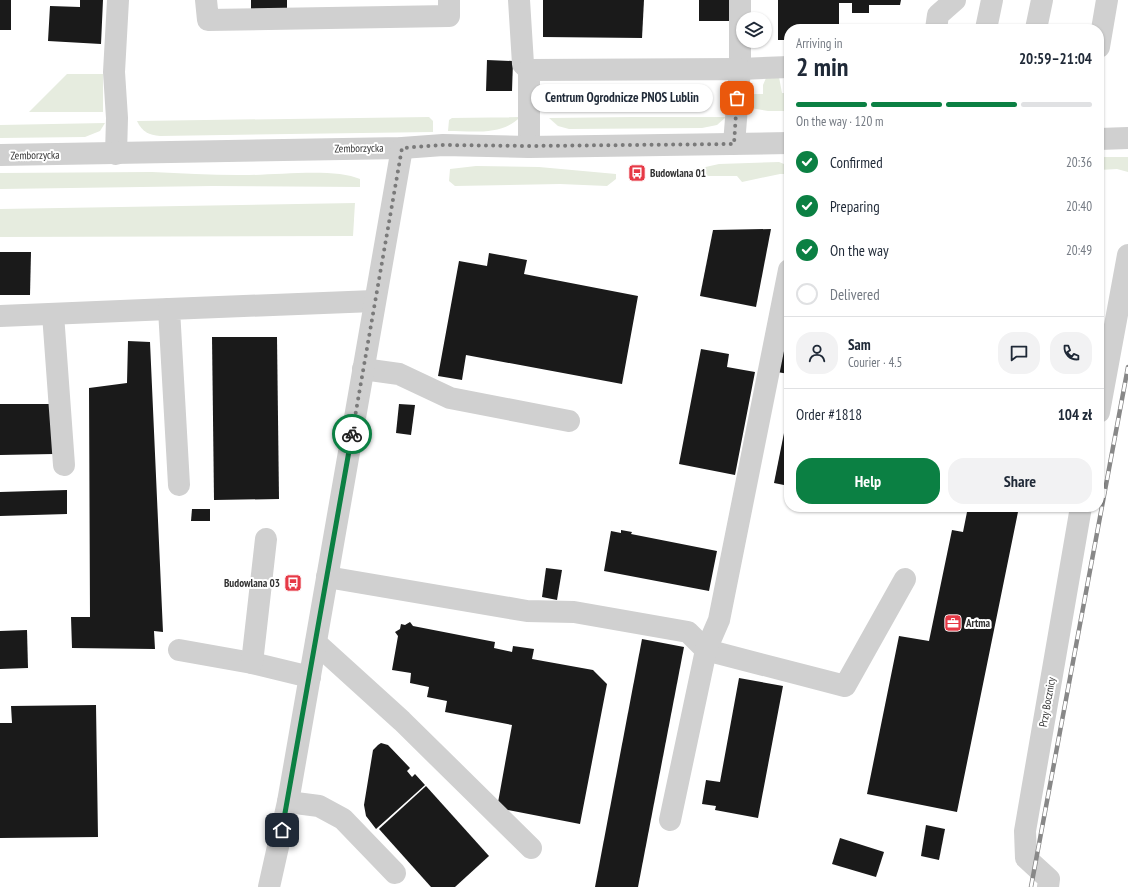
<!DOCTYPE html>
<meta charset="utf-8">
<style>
:root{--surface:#fff;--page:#f2f2f3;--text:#1f2937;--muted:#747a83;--line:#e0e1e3;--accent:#0b8043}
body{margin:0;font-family:"PT Sans Narrow",sans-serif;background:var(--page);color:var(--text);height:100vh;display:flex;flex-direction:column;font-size:15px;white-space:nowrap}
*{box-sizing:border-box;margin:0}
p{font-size:13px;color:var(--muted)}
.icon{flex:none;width:22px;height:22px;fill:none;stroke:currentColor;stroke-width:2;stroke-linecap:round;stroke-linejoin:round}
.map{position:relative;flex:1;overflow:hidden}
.sheet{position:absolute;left:784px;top:24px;width:320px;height:488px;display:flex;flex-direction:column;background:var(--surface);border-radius:16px;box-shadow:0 1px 3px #0004}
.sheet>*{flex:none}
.buttons{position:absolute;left:736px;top:12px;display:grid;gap:8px}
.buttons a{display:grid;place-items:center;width:36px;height:36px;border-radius:50%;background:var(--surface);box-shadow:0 1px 3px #0004;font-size:20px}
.pin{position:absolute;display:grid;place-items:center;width:34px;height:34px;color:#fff;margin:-17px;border-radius:8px;box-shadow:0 2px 6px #0006}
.courier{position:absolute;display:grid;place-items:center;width:40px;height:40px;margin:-20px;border:3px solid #0b8043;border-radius:50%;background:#fff;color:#222;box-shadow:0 1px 5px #0007}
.bubble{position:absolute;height:28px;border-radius:14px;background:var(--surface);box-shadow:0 1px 3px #0004;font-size:13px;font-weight:700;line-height:28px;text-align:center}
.head em{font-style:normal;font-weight:700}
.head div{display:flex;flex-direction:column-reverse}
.head{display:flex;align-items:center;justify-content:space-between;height:68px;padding:0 12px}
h1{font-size:26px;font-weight:700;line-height:30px}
.bar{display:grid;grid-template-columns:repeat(4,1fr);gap:6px 4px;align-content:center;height:48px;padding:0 12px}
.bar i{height:5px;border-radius:3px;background:var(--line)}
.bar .on{background:var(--accent)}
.bar p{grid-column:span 4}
.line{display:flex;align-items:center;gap:10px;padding:0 12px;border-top:1px solid var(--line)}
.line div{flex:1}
.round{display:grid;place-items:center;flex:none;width:42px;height:42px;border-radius:16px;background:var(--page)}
ol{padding:0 12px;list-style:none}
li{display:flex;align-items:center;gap:12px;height:44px}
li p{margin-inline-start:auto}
li .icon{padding:4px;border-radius:50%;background:var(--accent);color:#fff;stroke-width:4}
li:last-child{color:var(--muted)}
li i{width:22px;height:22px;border:2px solid var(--line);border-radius:50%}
.primary-button{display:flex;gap:8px;margin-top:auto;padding:8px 12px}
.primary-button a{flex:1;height:46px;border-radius:16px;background:var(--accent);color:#fff;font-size:16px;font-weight:700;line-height:46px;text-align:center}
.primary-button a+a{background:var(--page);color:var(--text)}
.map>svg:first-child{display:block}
.green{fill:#e6ecdf}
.building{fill:#1a1a1a}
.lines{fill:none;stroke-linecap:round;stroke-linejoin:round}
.minor{stroke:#d0d0d0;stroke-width:22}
.rail-casing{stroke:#888;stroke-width:4.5}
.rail{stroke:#fff;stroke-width:3;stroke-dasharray:9;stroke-linecap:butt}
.done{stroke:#7a7a7a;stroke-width:4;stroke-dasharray:0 7.2}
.route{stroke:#0b8043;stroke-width:5}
.labels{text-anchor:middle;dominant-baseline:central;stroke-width:4;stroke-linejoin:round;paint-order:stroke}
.street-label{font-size:11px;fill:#333;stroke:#fff}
.poi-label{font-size:11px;font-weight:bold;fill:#333;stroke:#fff;text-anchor:start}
</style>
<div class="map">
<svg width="1128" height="887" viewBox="0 0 1128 887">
<rect width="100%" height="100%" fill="#fff"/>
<!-- green -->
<g class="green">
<polygon points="67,74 103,74 103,112 29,112"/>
<polygon points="779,77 782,93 789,93 789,111 768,111 750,108 748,94 763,94 763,85 766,78"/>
<path d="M429,117L433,121V132L160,136C149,135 142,132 137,121Z"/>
<path d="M520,117C502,136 472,131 448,131L449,120L452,118Z"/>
<polygon points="632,117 726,117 717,125 702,128 569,129 558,126 549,118"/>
<polygon points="105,123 100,131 85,137 0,138 0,125"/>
<polygon points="1099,157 1128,157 1128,172 1117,169 1099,170"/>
<polygon points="779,162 789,166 789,174 780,174 742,182 737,176 695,176 693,174 692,170 719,164"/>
<polygon points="476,166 539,167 616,174 616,179 607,186 560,184 455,186 449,181 450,169"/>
<path d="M152,172C181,173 210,175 238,175C269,176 334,167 360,179V187L212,186L0,189V173Z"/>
<polygon points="355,203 353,236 0,237 0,209"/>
</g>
<!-- building -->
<g class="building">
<rect x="0" y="0" width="11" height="30"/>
<polygon points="80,0 103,0 101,44 48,41 50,6 80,7"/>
<rect x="251" y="0" width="36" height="14"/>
<polygon points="543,0 644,0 642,38 543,37"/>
<polygon points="699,0 733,0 734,21 699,21"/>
<polygon points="778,0 901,0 900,5 869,5 869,13 852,13 852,3 839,3 839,29 789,29 789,40 778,40"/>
<polygon points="487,60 513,61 512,91 486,91"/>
<polygon points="771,229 756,307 700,296 713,230"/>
<polygon points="0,252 31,252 30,295 0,295"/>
<polygon points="489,253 527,260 524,274 638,296 622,384 466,355 462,380 438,376 459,261 487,266"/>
<polygon points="212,337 277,337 279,499 214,500"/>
<polygon points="128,341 150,342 163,632 154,631 155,649 72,648 71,617 90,617 89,388 127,383"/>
<polygon points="784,346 789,347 789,374 777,372"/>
<polygon points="701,349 729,354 727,367 755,372 735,475 679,464"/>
<polygon points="0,404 54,404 54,454 0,455"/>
<polygon points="399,404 415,405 411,435 396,433"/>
<polygon points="786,423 789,423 789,486 774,483"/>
<polygon points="67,490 67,514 0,516 0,492"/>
<polygon points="968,507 1019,507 957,812 867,794 899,636 929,641 952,530 963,532"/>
<polygon points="192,509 210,509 210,521 191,521"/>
<polygon points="621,530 632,532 631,534 717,551 709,591 604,571 611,531 621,533"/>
<polygon points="546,568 562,570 557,600 542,597"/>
<polygon points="410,622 413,626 495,642 494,648 512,652 513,646 534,649 532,659 593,670 607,684 580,824 497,808 512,725 445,712 447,701 427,697 429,687 410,683 411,673 392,670 398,636 395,632 400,629 401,624 405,625"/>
<polygon points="27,630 28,668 0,669 0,631"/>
<polygon points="642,639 684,647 638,887 595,887"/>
<polygon points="739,678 783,686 758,818 715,810 716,806 702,804 706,780 720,782"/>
<polygon points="96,705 98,837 0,838 0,723 12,723 11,706"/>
<polygon points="381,743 388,745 410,768 407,771 412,777 415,774 425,785 376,829 366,816 364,805 373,750 378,745"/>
<polygon points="426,786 489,856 455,887 431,887 379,829"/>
<polygon points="926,825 945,829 939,860 921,856"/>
<polygon points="840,838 884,852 876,877 832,864"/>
</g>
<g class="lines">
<!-- minor -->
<g class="minor">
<polyline points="206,0 208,20 449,16 449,0"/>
<polyline points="519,0 523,64 529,70"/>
<polyline points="740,0 740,69 789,67"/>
<polyline points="936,29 938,15 955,0"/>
<polyline points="986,29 992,0"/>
<polyline points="1036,29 1042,0"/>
<polyline points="1099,47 1107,0"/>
<polyline points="1099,139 1128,138"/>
<polyline points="529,147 529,70 740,69 734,144"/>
<polyline points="116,154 117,118 114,72 118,0"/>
<polyline points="0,155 402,148 443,145 529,147 789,143"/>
<polyline points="53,314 64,465"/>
<polyline points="0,316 169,309"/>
<polyline points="363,369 399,374 450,398 569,421"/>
<polyline points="1099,412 1128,255"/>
<polyline points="179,485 169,309 374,301"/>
<polyline points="327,577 527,611 574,612 688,632 706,650 845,686 905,579"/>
<polyline points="316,643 402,721 531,848"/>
<polyline points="179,650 252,663 310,677"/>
<polyline points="252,663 266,539"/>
<polyline points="288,802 319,806 343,819 395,873"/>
<polyline points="670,820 706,650 719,620 789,270"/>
<polyline points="269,887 288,802 402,148"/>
<polyline points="1048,887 1049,879 1026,858 1025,831 1081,507"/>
</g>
<defs>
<polyline id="rail" points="1031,887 1128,367"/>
</defs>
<!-- rail casing -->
<use href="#rail" class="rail-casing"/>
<!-- rail -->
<use href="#rail" class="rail"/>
</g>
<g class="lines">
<!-- done -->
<polyline class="done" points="352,434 402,148 443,145 529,146 734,144 737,98"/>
<!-- route -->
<polyline class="route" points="282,830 352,434"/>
</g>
<!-- icons -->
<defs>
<symbol id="bus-square" viewBox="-11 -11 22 22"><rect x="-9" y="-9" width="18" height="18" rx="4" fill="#e63946" stroke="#fff"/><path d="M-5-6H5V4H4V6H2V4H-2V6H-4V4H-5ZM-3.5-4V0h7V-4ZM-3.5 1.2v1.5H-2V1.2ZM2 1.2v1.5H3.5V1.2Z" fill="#fff"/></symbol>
<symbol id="office-square" viewBox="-11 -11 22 22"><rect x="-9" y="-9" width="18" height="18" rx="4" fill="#e63946" stroke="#fff"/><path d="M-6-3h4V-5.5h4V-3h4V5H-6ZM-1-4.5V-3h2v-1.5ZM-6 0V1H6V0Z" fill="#fff"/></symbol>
</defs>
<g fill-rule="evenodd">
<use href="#bus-square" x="627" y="163" width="20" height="20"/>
<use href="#bus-square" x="283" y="573" width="20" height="20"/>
<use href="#office-square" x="943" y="613" width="20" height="20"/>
</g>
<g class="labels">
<!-- street labels -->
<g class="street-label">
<text transform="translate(359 148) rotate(-1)">Zemborzycka</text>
<text transform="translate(35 155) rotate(-1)">Zemborzycka</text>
<text transform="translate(1047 702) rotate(-80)">Przy Bocznicy</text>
</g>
<!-- poi labels -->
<g class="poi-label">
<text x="650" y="173">Budowlana 01</text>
<text x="280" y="583" text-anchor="end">Budowlana 03</text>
<text x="966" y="623">Artma</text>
</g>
</g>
</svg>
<div class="buttons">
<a><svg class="icon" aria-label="layers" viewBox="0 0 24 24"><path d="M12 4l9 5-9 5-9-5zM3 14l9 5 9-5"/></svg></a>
</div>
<div class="pin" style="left:737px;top:98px;background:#ea580c"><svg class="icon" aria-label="bag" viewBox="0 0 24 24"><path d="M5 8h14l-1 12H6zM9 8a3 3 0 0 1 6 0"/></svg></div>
<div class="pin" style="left:282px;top:830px;background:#1f2937"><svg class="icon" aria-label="home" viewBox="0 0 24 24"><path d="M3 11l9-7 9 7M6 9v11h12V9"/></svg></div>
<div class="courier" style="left:352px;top:434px"><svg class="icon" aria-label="bike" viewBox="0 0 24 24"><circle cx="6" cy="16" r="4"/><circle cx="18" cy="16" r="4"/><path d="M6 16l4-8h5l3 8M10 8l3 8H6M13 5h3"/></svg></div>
<div class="bubble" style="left:531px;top:84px;width:182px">Centrum Ogrodnicze PNOS Lublin</div>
<section class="sheet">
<div class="head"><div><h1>2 min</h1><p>Arriving in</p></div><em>20:59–21:04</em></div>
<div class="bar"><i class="on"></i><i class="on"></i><i class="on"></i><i></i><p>On the way · 120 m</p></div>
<ol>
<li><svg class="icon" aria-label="check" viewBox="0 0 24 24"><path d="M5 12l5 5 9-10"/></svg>Confirmed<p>20:36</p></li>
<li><svg class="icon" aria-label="check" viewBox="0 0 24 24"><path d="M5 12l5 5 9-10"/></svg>Preparing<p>20:40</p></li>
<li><svg class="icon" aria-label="check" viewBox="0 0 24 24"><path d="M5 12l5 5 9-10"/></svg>On the way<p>20:49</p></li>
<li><i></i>Delivered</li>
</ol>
<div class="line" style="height:72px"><a class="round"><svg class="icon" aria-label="person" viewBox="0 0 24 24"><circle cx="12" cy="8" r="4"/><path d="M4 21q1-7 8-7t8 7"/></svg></a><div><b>Sam</b><p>Courier · 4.5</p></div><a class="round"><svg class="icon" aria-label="chat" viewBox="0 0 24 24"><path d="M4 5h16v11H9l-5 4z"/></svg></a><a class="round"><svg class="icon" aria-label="phone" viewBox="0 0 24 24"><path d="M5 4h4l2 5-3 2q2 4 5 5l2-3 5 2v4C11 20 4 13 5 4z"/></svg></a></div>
<div class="line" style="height:52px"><div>Order #1818</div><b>104 zł</b></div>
<div class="primary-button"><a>Help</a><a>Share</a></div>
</section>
</div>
